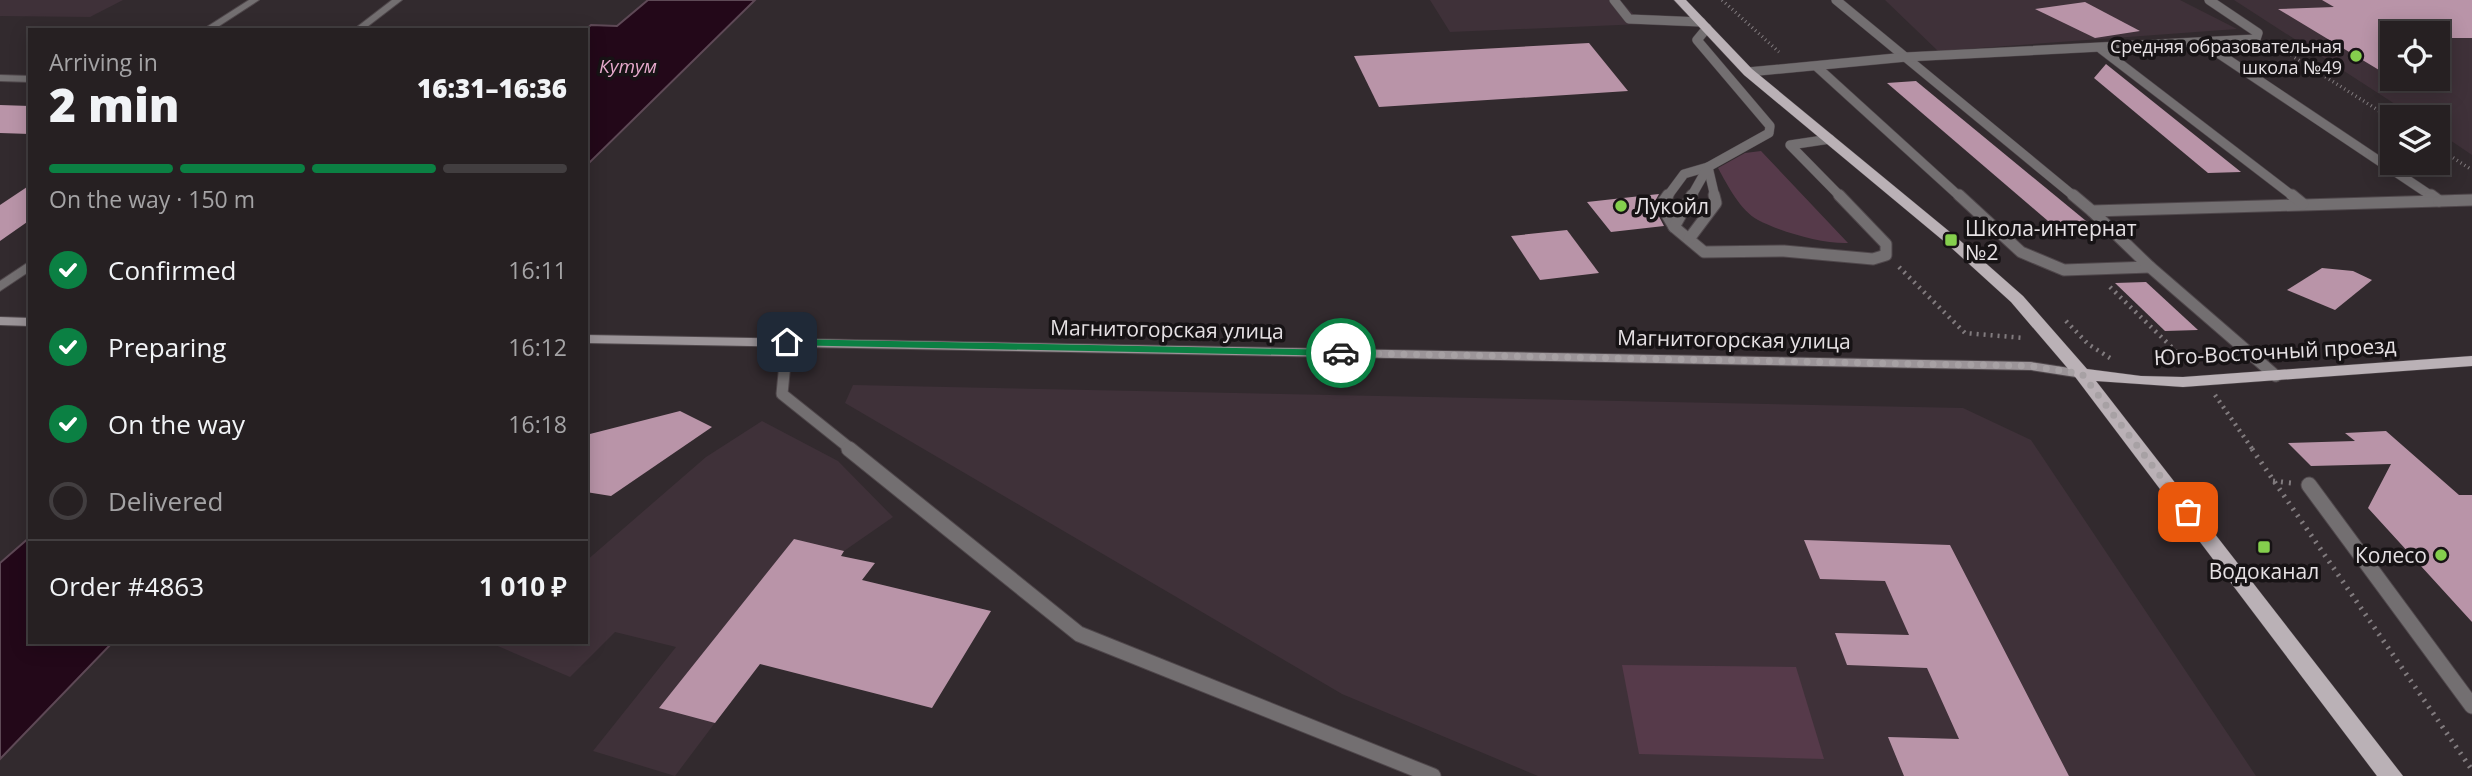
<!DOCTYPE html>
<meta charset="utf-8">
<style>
:root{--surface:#262022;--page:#2e282a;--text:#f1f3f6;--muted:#a4a3a5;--line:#423e40;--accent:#0b8043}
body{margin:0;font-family:"Open Sans",sans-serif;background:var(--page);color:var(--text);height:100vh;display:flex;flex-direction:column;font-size:26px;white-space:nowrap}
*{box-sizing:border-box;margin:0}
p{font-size:23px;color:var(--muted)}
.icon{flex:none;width:38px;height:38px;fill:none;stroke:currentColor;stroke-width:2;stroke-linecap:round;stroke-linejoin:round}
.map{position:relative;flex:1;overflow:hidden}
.side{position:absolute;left:28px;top:28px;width:560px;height:616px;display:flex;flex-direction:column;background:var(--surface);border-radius:0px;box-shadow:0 4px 18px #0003,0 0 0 2px var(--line)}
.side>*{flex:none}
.buttons{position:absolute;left:2380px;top:21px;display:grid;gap:14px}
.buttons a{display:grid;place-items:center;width:70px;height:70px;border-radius:0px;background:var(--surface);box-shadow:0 4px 18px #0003,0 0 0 2px var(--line);font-size:35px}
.pin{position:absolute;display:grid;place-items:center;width:60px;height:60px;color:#fff;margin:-30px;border-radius:14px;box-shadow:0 4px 10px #0006}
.courier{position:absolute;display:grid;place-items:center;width:70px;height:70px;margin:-35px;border:5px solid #0b8043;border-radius:50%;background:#fff;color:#222;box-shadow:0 2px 9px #0007}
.headline em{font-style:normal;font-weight:800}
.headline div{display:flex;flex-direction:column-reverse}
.headline{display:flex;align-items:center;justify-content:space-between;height:119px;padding:0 21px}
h1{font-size:46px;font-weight:800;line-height:52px}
.bar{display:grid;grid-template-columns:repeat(4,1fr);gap:10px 7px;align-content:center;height:84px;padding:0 21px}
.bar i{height:9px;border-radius:5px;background:var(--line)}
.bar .on{background:var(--accent)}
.bar p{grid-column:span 4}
.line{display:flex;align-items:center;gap:18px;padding:0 21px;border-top:2px solid var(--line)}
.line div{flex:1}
ol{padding:0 21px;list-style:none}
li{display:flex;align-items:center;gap:21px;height:77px}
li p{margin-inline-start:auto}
li .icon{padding:7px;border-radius:50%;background:var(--accent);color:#fff;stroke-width:4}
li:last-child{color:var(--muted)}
li i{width:38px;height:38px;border:4px solid var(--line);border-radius:50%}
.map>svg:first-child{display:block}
.built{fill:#3f3139;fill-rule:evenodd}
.green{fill:#563a4a}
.water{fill:#230819;stroke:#5e4956;stroke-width:2}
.building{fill:#b994a8}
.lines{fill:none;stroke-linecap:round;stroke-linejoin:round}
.service-far2-casing{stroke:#4f474b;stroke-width:10}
.service-far1-casing{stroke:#4f474b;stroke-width:13}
.service-casing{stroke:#4f474b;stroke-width:17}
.minor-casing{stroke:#4f474b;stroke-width:2}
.secondary-casing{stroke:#4f474b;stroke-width:2}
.primary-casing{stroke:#4f474b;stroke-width:1}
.path-far2{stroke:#817b7e;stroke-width:3.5;stroke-dasharray:1 3.5;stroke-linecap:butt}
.path-far1{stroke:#817b7e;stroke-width:4.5;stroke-dasharray:2 5;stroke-linecap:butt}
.path{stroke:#817b7e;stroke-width:5;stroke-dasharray:2 6;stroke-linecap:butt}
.service-far2{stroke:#736f71;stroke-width:9}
.service-far1{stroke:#736f71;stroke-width:11}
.service{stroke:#736f71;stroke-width:15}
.minor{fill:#736f71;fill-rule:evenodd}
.secondary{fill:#9b9498;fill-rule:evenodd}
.primary{fill:#bab1b6;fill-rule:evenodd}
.route{fill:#0b8043}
.done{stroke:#a7a1a4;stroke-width:7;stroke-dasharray:0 12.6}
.poi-dot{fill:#85cf4d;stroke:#171315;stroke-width:2.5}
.labels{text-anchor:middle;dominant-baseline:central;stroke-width:7;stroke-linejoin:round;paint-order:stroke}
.far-poi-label{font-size:18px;fill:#e6e1e4;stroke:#171315;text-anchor:end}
.far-water-label{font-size:19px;font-style:italic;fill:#e6aacc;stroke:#171315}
.poi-label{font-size:21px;fill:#e6e1e4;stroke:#171315;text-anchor:start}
.street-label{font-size:21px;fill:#e6e1e4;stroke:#171315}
</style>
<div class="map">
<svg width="2472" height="776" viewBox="0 0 2472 776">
<rect width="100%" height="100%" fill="#322a2e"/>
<!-- built -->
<g class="built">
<polygon points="0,0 123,0 90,17 0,16"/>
<polygon points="1430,0 1620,0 1643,24 1450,32"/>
<polygon points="1885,0 2180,0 2237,29 1938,51"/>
<path d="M2234,0H2472V155L2438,132V117H2415ZM2392,33H2438V79H2392Z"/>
<polygon points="853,385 1963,408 2031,440 2256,776 1538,776 1342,694 845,403"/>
<polygon points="762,421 838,461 893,517 844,551 675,776 593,751 676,647 615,632 570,677 493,644 586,642 586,561 706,457"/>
</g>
<!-- green -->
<g class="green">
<path d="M1761,151L1848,243C1823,244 1781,232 1758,220C1740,210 1728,186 1718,168L1745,153Z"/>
<polygon points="1622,665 1796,667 1824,759 1639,754"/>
</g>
<!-- water -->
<g class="water">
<polygon points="648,0 755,0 586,166 585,30 591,25 617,26"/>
<polygon points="30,537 30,642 113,642 0,759 0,563"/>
</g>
<!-- building -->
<g class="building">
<polygon points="2322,0 2472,0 2472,38 2438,38 2438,33 2392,33 2392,70 2379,70 2278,9 2334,7"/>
<polygon points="2085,2 2140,31 2095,38 2035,9"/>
<polygon points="1589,43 1628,91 1379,107 1354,56"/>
<polygon points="2106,64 2241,172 2208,173 2094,78"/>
<polygon points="1916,81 2097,230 2062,233 1887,83"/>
<polygon points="0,105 30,106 30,134 0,133"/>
<polygon points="30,185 30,220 0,241 0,205"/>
<polygon points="1659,194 1653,205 1664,226 1611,232 1587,202"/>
<polygon points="1567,230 1599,273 1540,280 1511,236"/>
<polygon points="2322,268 2353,271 2372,280 2335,310 2287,290"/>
<polygon points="2146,282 2198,330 2165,331 2115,283"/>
<polygon points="680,411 712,427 611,496 586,492 586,435"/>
<polygon points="2386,431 2459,495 2472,495 2472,622 2368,508 2391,464 2311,466 2288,443 2355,441 2345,433"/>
<polygon points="794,539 844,551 841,556 875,563 862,580 991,611 932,708 760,664 715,723 659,708"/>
<polygon points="1804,540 1950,545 2069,776 1904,776 1888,737 1959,739 1927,668 1847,665 1835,633 1909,635 1885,581 1820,579"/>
</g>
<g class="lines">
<defs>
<g id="service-far2">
<polyline points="1614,0 1629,19 1701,22"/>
<polyline points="1836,0 2075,197"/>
<polyline points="2203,43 2433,197"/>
<polyline points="2101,49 2294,197"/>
<polyline points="1817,67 1960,197"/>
<polyline points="1748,72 1906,57 2256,39 2258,33 2209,0"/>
<polyline points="1830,139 1790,145 1841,197"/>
<polyline points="1667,197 1684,174 1708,167 1715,197"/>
<polyline points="1691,197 1708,167 1769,133 1770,126 1697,40 1707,28"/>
</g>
<g id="service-far1">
<polyline points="1668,195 1661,205 1674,227"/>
<polyline points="1692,195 1674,227 1704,252 1784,251 1873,259 1886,255 1886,244 1839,195"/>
<polyline points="1959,195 2021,252 2064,270 2150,267"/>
<polyline points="2073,195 2092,211 2439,201 2431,195"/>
<polyline points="2292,195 2303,204"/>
<polyline points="2439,201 2472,200"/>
<polyline points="2092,211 2150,267 2276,376"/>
<polyline points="1689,239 1716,203 1714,195"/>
<polyline points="787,342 782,394 852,450"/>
</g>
<g id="service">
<polyline points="849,449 1079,634 1433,776"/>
<polyline points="2309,485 2472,706"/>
</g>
<g id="minor">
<polygon points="249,0 259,0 213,30 202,30"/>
<polygon points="392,0 402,0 363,30 353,30"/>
<polygon points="0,75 30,76 30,82 0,81"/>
<polygon points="30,261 30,271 0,291 0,281"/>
</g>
<g id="secondary">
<polygon points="0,317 30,318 30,326 0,325"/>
<polygon points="586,335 2031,362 2082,370 2089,374 2082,378 2031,370 586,343"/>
</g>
<polygon id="primary" points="1674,0 1686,0 1752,69 1956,237 2023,296 2087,369 2141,376 2183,377 2472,356 2472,366 2183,387 2096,381 2403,776 2377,776 2076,378 2011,302 1946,243 1744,75"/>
</defs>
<!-- service-far2 casing -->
<use href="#service-far2" class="service-far2-casing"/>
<!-- service-far1 casing -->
<use href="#service-far1" class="service-far1-casing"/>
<!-- service casing -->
<use href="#service" class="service-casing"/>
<!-- minor casing -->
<use href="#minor" class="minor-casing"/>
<!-- secondary casing -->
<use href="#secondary" class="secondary-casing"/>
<!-- primary casing -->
<use href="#primary" class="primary-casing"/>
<!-- path-far2 -->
<g class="path-far2">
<polyline points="1722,0 1779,52"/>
<polyline points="2272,43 2392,119"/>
<polyline points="2438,148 2472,170"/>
</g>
<!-- path-far1 -->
<g class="path-far1">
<polyline points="1899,267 1965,333 2024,338"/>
<polyline points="2110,287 2187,362"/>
<polyline points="2066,321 2088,344 2110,358"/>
<polyline points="2215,395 2253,450"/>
</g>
<!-- path -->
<g class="path">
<polyline points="2252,449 2472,770"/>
<polyline points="2273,481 2291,483"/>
</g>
<!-- service-far2 -->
<use href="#service-far2" class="service-far2"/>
<!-- service-far1 -->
<use href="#service-far1" class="service-far1"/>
<!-- service -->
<use href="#service" class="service"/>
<!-- minor -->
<use href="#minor" class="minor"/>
<!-- secondary -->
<use href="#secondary" class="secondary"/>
<!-- primary -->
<use href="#primary" class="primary"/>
</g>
<!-- route -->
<polygon class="route" points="787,339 1341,350 1347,353 1341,356 783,345 782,342"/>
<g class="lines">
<!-- done -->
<polyline class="done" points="1341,353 2031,366 2082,374 2188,512"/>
</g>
<!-- markers -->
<g class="poi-dot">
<circle cx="2356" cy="56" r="7"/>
<circle cx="1621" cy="206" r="7"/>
<rect x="1944" y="233" width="14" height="14" rx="3.5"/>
<rect x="2257" y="540" width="14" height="14" rx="3.5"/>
<circle cx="2441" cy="555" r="7"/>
</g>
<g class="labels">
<!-- far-poi labels -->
<g class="far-poi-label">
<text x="2342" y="46">Средняя образовательная<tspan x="2342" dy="21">школа №49</tspan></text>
</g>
<!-- far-water labels -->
<g class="far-water-label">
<text x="628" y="66">Кутум</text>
</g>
<!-- poi labels -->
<g class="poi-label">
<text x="1635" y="206">Лукойл</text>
<text x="1965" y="228">Школа-интернат<tspan x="1965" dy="24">№2</tspan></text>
<text x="2427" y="555" text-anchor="end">Колесо</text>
<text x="2264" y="571" text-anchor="middle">Водоканал</text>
</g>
<!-- street labels -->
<g class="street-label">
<text transform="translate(1167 329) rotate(1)">Магнитогорская улица</text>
<text transform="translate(1734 339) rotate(1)">Магнитогорская улица</text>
<text transform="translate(2275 351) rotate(-3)">Юго-Восточный проезд</text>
</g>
</g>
</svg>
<div class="buttons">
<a><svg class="icon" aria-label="locate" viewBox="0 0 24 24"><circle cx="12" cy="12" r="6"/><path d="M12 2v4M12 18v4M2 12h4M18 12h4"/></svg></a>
<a><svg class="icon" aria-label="layers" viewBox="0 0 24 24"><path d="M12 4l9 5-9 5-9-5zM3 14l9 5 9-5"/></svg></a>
</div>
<div class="pin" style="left:2188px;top:512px;background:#ea580c"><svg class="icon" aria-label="bag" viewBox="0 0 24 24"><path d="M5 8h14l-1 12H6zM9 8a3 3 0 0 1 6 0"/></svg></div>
<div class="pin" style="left:787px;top:342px;background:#1f2937"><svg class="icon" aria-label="home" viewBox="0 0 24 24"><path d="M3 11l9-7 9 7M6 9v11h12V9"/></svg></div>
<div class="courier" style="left:1341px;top:353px"><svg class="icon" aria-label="car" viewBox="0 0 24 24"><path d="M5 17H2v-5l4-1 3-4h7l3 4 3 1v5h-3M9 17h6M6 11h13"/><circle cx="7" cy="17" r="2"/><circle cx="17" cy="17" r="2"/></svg></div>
<section class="side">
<div class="headline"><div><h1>2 min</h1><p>Arriving in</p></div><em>16:31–16:36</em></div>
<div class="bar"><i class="on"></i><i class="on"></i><i class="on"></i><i></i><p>On the way · 150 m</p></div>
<ol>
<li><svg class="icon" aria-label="check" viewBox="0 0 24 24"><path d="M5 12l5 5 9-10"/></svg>Confirmed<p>16:11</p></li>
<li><svg class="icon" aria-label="check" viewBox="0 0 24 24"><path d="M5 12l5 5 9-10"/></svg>Preparing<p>16:12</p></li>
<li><svg class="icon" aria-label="check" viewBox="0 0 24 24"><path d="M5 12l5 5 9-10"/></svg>On the way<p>16:18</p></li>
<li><i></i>Delivered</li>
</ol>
<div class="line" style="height:91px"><div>Order #4863</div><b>1 010 ₽</b></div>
</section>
</div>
